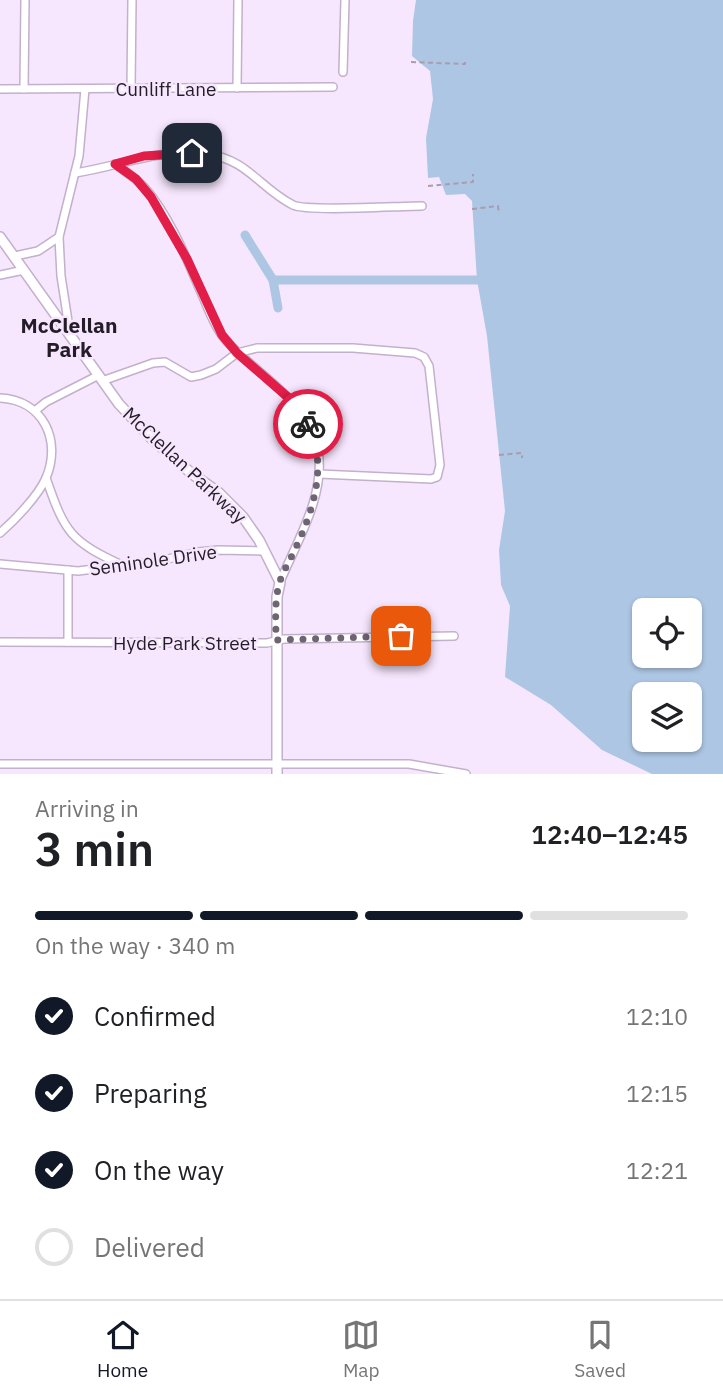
<!DOCTYPE html>
<meta charset="utf-8">
<style>
:root{--surface:#fff;--page:#f6f6f6;--text:#202124;--muted:#757577;--line:#e0e0e0;--accent:#111827}
body{margin:0;font-family:"IBM Plex Sans",sans-serif;background:var(--page);color:var(--text);height:100vh;display:flex;flex-direction:column;font-size:26px;white-space:nowrap}
*{box-sizing:border-box;margin:0}
p{font-size:23px;color:var(--muted)}
.icon{flex:none;width:38px;height:38px;fill:none;stroke:currentColor;stroke-width:2;stroke-linecap:round;stroke-linejoin:round}
.map{position:relative;height:774px;overflow:hidden}
.details{display:flex;flex-direction:column;background:var(--surface);flex:1}
.details>*{flex:none}
.tools{position:absolute;left:632px;top:598px;display:grid;gap:14px}
.tools a{display:grid;place-items:center;width:70px;height:70px;border-radius:10px;background:var(--surface);box-shadow:0 2px 5px #0004;font-size:35px}
.pin{position:absolute;display:grid;place-items:center;width:60px;height:60px;color:#fff;margin:-30px;border-radius:14px;box-shadow:0 4px 10px #0006}
.courier{position:absolute;display:grid;place-items:center;width:70px;height:70px;margin:-35px;border:5px solid #e11d48;border-radius:50%;background:#fff;color:#222;box-shadow:0 2px 9px #0007}
.head em{font-style:normal;font-weight:600}
.head div{display:flex;flex-direction:column-reverse}
.head{display:flex;align-items:center;justify-content:space-between;height:119px;padding:0 35px}
h1{font-size:46px;font-weight:600;line-height:52px}
.bar{display:grid;grid-template-columns:repeat(4,1fr);gap:10px 7px;align-content:center;height:84px;padding:0 35px}
.bar i{height:9px;border-radius:5px;background:var(--line)}
.bar .active{background:var(--accent)}
.bar p{grid-column:span 4}
ol{padding:0 35px;list-style:none}
li{display:flex;align-items:center;gap:21px;height:77px}
li p{margin-inline-start:auto}
li .icon{padding:7px;border-radius:50%;background:var(--accent);color:#fff;stroke-width:4}
li:last-child{color:var(--muted)}
li i{width:38px;height:38px;border:4px solid var(--line);border-radius:50%}
.tabs{display:flex;justify-content:space-around;align-items:center;height:98px;border-top:2px solid var(--line);background:var(--surface);font-size:19px;color:var(--muted)}
.tabs a{display:grid;justify-items:center;gap:4px}
.tabs .active{color:var(--accent)}
.map>svg:first-child{display:block}
.water{fill:#adc6e3;fill-rule:evenodd}
.lines{fill:none;stroke-linecap:round;stroke-linejoin:round}
.canal{stroke:#adc6e3;stroke-width:9}
.minor-casing{stroke:#c3b0cc;stroke-width:10}
.tertiary-casing{stroke:#c3b0cc;stroke-width:12}
.path{stroke:#a89cae;stroke-width:2;stroke-dasharray:5 3.5;stroke-linecap:butt}
.minor{stroke:#fff;stroke-width:7}
.tertiary{stroke:#fff;stroke-width:9}
.done{stroke:#6e6473;stroke-width:7;stroke-dasharray:0 12.6}
.route{stroke:#e11d48;stroke-width:9}
.labels{text-anchor:middle;dominant-baseline:central;stroke-width:5;stroke-linejoin:round;paint-order:stroke}
.street-label{font-size:19px;fill:#241d28;stroke:#f7e7fe}
.neighbourhood-label{font-size:21px;font-weight:bold;fill:#241d28;stroke:#f7e7fe}
</style>
<div class="map">
<svg width="723" height="774" viewBox="0 0 723 774">
<rect width="100%" height="100%" fill="#f7e7fe"/>
<!-- water -->
<path class="water" d="M416,0H723V774H652L602,750L551,705L505,677L510,606L501,585L499,550L505,511L487,336L477,280L472,201L465,194L446,195L439,177L428,178L426,138L433,99L430,71L412,56L413,21ZM644,611H690V656H644ZM644,695H690V740H644Z"/>
<g class="lines">
<!-- canal -->
<g class="canal">
<polyline points="245,235 273,280 278,308"/>
<polyline points="273,280 477,280"/>
</g>
<defs>
<g id="minor">
<polyline points="343,72 345,0"/>
<polyline points="237,88 238,0"/>
<polyline points="0,89 333,87"/>
<polyline points="24,89 25,0"/>
<polyline points="131,89 132,0"/>
<path d="M115,164C125,171 136,178 144,187C168,213 186,257 200,290C207,305 213,325 224,338C255,375 309,399 318,451C326,495 296,543 280,582"/>
<path d="M75,173C121,166 158,148 207,154C247,159 261,189 293,205C308,212 399,206 422,206"/>
<polyline points="59,237 61,276 70,334"/>
<polyline points="15,256 38,251 59,237 79,156 85,89"/>
<polyline points="0,275 24,270"/>
<polyline points="102,381 153,363 165,362 191,377 201,375 216,369 237,353 257,348 353,348 415,353 424,357 429,366 440,465 437,477 431,479 319,474"/>
<path d="M0,398C43,400 62,440 46,478C38,496 15,520 0,533"/>
<polyline points="36,410 46,402 99,375"/>
<path d="M46,478C65,533 70,541 124,566"/>
<polyline points="0,564 78,571 159,561 198,552 219,550 264,551"/>
<polyline points="0,642 267,643 284,639 454,636"/>
<polyline points="68,642 68,570"/>
<polyline points="0,764 409,764 466,774"/>
</g>
<polyline id="tertiary" points="0,237 119,404 151,438 191,473 219,493 243,517 259,540 280,582 277,597 277,774"/>
</defs>
<!-- minor casing -->
<use href="#minor" class="minor-casing"/>
<!-- tertiary casing -->
<use href="#tertiary" class="tertiary-casing"/>
<!-- path -->
<g class="path">
<polyline points="411,62 465,64 465,60"/>
<polyline points="428,186 473,182 473,174"/>
<polyline points="472,209 498,206 499,214"/>
<polyline points="499,455 522,453 522,458"/>
</g>
<!-- minor -->
<use href="#minor" class="minor"/>
<!-- tertiary -->
<use href="#tertiary" class="tertiary"/>
</g>
<g class="lines">
<!-- done -->
<path class="done" d="M308,424C328,463 314,509 296,547C291,559 284,569 280,581C274,600 276,621 276,640L401,636"/>
<!-- route -->
<polyline class="route" points="192,153 144,156 115,164 136,179 151,197 187,259 222,335 237,353 290,399 308,424"/>
</g>
<g class="labels">
<!-- street labels -->
<g class="street-label">
<text x="166" y="89">Cunliff Lane</text>
<text transform="translate(185 465) rotate(43)">McClellan Parkway</text>
<text transform="translate(153 560) rotate(-8)">Seminole Drive</text>
<text x="185" y="643">Hyde Park Street</text>
</g>
<!-- neighbourhood labels -->
<g class="neighbourhood-label">
<text x="69" y="325">McClellan<tspan x="69" dy="24">Park</tspan></text>
</g>
</g>
</svg>
<div class="tools">
<a><svg class="icon" aria-label="locate" viewBox="0 0 24 24"><circle cx="12" cy="12" r="6"/><path d="M12 2v4M12 18v4M2 12h4M18 12h4"/></svg></a>
<a><svg class="icon" aria-label="layers" viewBox="0 0 24 24"><path d="M12 4l9 5-9 5-9-5zM3 14l9 5 9-5"/></svg></a>
</div>
<div class="pin" style="left:401px;top:636px;background:#ea580c"><svg class="icon" aria-label="bag" viewBox="0 0 24 24"><path d="M5 8h14l-1 12H6zM9 8a3 3 0 0 1 6 0"/></svg></div>
<div class="pin" style="left:192px;top:153px;background:#1f2937"><svg class="icon" aria-label="home" viewBox="0 0 24 24"><path d="M3 11l9-7 9 7M6 9v11h12V9"/></svg></div>
<div class="courier" style="left:308px;top:424px"><svg class="icon" aria-label="bike" viewBox="0 0 24 24"><circle cx="6" cy="16" r="4"/><circle cx="18" cy="16" r="4"/><path d="M6 16l4-8h5l3 8M10 8l3 8H6M13 5h3"/></svg></div>
</div>
<section class="details">
<div class="head"><div><h1>3 min</h1><p>Arriving in</p></div><em>12:40–12:45</em></div>
<div class="bar"><i class="active"></i><i class="active"></i><i class="active"></i><i></i><p>On the way · 340 m</p></div>
<ol>
<li><svg class="icon" aria-label="check" viewBox="0 0 24 24"><path d="M5 12l5 5 9-10"/></svg>Confirmed<p>12:10</p></li>
<li><svg class="icon" aria-label="check" viewBox="0 0 24 24"><path d="M5 12l5 5 9-10"/></svg>Preparing<p>12:15</p></li>
<li><svg class="icon" aria-label="check" viewBox="0 0 24 24"><path d="M5 12l5 5 9-10"/></svg>On the way<p>12:21</p></li>
<li><i></i>Delivered</li>
</ol>
</section>
<nav class="tabs">
<a class="active"><svg class="icon" aria-label="home" viewBox="0 0 24 24"><path d="M3 11l9-7 9 7M6 9v11h12V9"/></svg>Home</a>
<a><svg class="icon" aria-label="map" viewBox="0 0 24 24"><path d="M3 6l6-2 6 2 6-2v14l-6 2-6-2-6 2zM9 4v14M15 6v14"/></svg>Map</a>
<a><svg class="icon" aria-label="saved" viewBox="0 0 24 24"><path d="M7 4h10v16l-5-4-5 4z"/></svg>Saved</a>
</nav>
